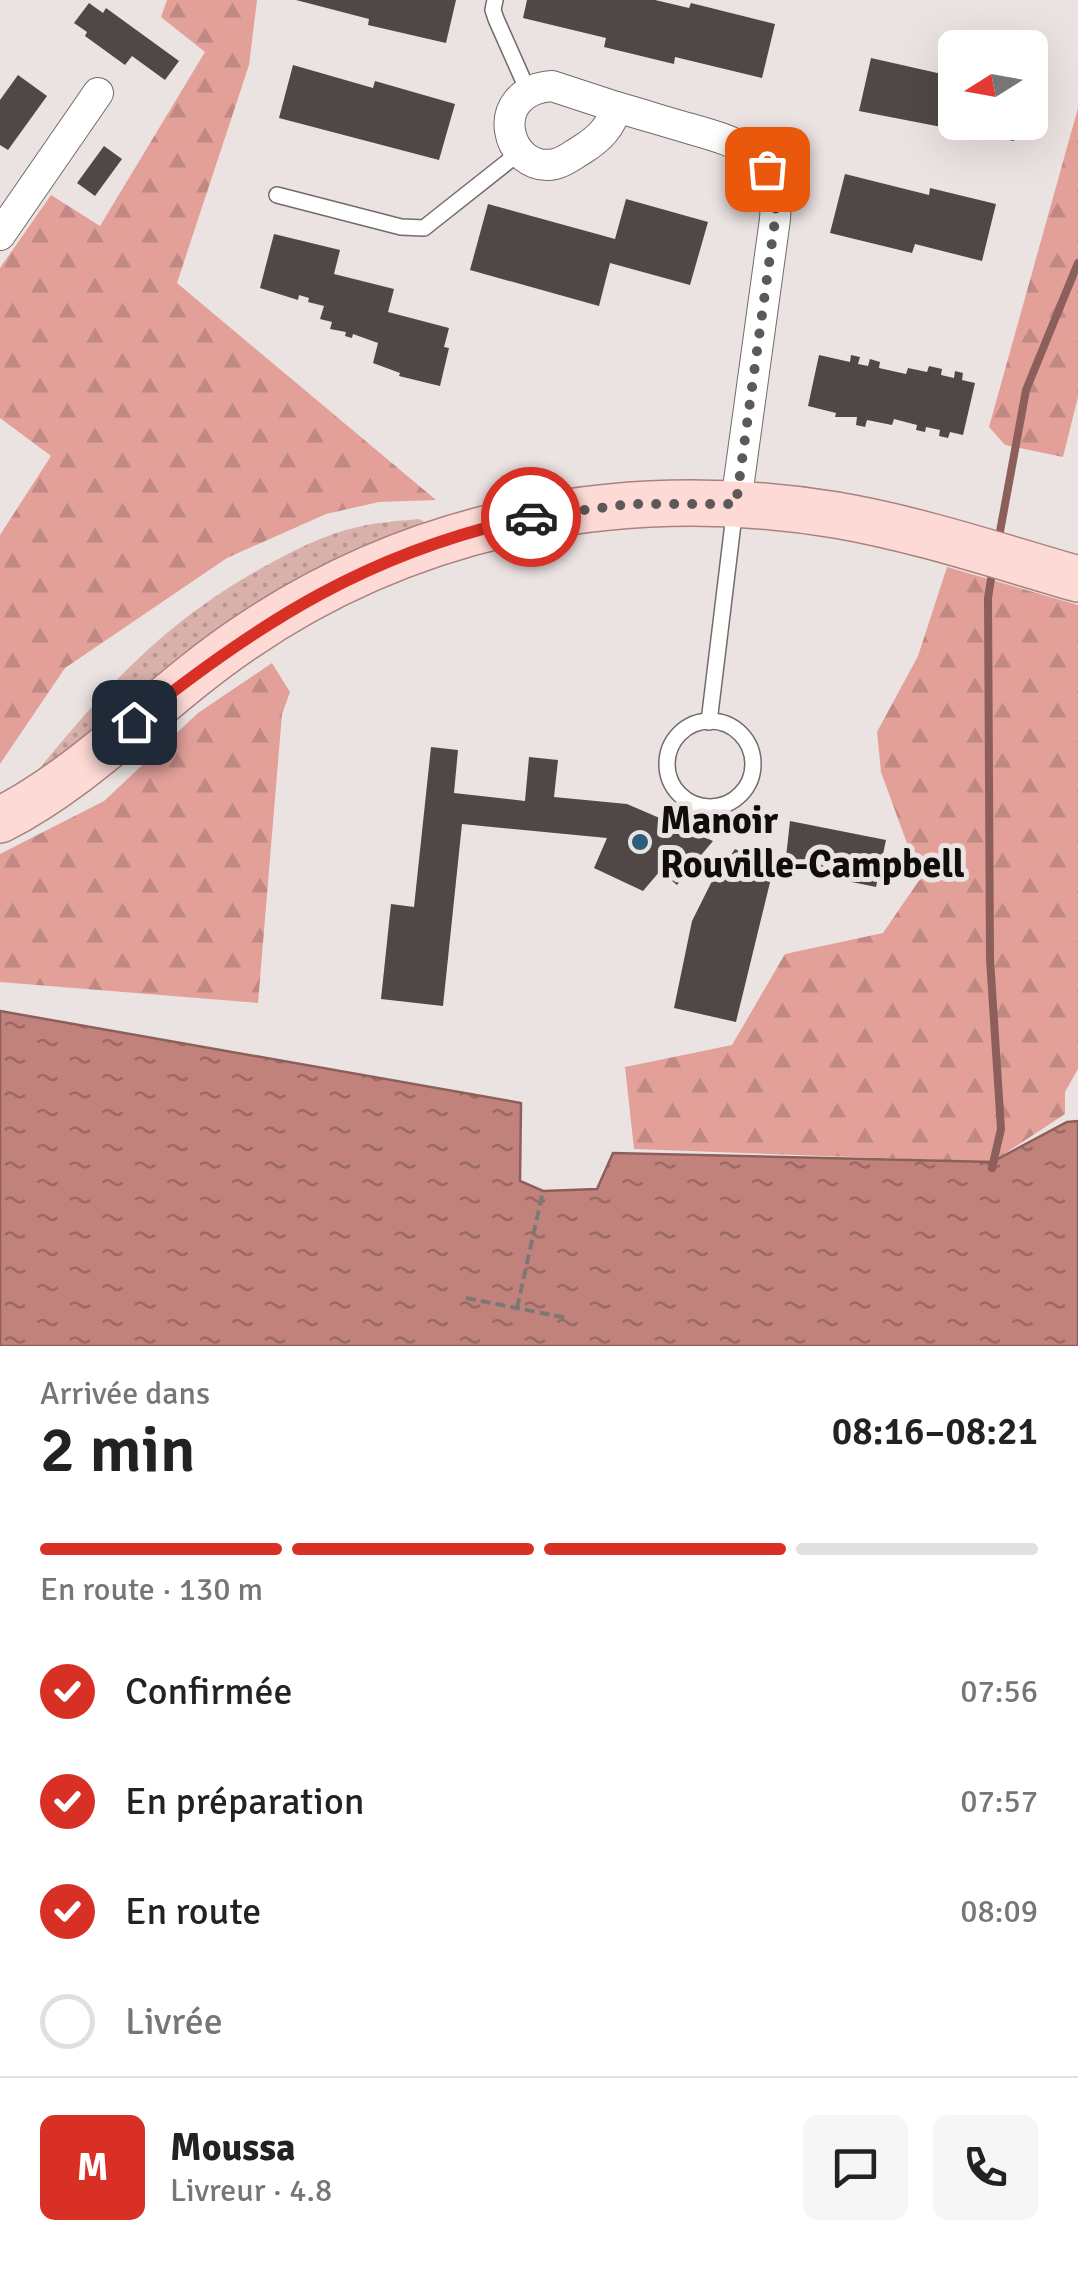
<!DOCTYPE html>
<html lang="fr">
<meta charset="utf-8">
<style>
:root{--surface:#fff;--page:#f6f6f6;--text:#222;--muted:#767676;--line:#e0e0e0;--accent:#d93025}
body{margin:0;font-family:Signika,sans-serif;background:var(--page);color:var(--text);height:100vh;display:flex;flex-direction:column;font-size:38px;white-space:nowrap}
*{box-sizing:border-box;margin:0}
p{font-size:32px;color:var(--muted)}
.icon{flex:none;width:55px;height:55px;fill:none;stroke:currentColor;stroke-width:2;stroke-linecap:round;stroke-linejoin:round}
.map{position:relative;height:1346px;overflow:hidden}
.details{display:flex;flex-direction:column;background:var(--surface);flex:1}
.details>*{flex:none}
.needle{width:65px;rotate:259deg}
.tools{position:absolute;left:938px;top:30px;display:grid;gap:20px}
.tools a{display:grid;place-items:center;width:110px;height:110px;border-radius:15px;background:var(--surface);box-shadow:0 10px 40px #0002;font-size:50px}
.pin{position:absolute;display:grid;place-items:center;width:85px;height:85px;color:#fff;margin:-42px;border-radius:20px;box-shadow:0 5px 15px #0006}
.courier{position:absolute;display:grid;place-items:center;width:100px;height:100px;margin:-50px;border:8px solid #d93025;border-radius:50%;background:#fff;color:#222;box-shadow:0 2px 12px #0007}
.headline em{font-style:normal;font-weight:600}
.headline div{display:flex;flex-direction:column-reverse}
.headline{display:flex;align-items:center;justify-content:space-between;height:170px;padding:0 40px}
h1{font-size:65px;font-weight:600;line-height:75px}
.bar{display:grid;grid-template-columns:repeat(4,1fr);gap:15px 10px;align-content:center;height:120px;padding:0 40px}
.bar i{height:12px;border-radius:8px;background:var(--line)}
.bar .current{background:var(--accent)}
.bar p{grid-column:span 4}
.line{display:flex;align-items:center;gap:25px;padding:0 40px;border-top:2px solid var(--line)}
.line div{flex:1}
.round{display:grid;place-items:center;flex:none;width:105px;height:105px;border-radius:15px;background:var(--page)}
ol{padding:0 40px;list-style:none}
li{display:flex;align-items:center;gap:30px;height:110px}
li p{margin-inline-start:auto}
li .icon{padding:10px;border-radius:50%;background:var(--accent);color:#fff;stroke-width:4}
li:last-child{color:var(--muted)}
li i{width:55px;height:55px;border:5px solid var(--line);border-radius:50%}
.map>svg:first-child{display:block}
.grass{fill:url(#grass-dots)}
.forest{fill:url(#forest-firs)}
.water{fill:url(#water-ripples);stroke:#8d5f5b;stroke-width:2.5}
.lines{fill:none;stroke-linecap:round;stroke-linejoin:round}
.stream{stroke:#8d5f5b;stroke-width:8}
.building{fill:#4f4847}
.service-casing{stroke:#726b6a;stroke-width:18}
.minor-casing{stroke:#726b6a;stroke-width:32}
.primary-casing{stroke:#a9827d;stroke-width:48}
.path{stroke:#7c7877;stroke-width:4;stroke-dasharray:10 5;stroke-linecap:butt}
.service{stroke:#fff;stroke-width:15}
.minor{stroke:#fff;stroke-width:30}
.primary{stroke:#fddad6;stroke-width:45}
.done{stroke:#5d5958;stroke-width:10;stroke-dasharray:0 18}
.route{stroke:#d93025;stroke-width:12}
.poi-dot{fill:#2b5f7b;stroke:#ebe3e2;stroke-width:4}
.labels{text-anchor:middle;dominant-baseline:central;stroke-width:10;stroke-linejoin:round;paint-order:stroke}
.poi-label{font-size:38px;font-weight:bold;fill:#100e0d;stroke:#ebe3e2;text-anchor:start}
</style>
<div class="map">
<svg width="1078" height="1346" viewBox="0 0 1078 1346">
<defs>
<pattern id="grass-dots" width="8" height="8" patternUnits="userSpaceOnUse" patternTransform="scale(2.5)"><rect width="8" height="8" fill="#dab0ab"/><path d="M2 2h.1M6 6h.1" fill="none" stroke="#ba9692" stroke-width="1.8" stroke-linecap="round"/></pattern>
<pattern id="forest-firs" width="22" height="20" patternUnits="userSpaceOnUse" patternTransform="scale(2.5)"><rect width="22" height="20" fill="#e2a099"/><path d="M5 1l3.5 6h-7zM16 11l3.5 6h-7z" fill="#c18983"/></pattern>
<pattern id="water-ripples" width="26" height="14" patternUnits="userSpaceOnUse" patternTransform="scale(2.5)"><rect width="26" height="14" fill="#c2827c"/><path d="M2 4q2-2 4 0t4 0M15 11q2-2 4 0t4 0" fill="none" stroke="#9c6964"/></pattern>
</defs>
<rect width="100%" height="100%" fill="#ebe3e2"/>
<!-- grass -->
<path class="grass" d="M419,519L428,524L25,786C99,696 156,627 260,569C291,552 324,534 358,527C378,522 399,521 419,519Z"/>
<!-- forest -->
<g class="forest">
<polygon points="167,0 257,0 249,65 177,283 436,500 379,502 326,514 227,558 65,668 0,764 0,535 51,456 0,418 0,268 51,195 100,226 205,52 161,17"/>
<polygon points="1078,108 1078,397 1063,457 1005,445 989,427"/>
<polygon points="947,567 1078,605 1078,1069 1065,1092 1065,1114 992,1162 634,1149 625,1067 732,1045 785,954 883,933 920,879 881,772 877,732 918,656"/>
<polygon points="272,663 290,692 282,714 258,1003 0,982 0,854 104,801 198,713"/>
</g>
<!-- water -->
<polygon class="water" points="0,1011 521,1103 520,1181 543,1191 597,1189 613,1153 992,1162 1067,1122 1078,1121 1078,1346 0,1346"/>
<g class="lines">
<!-- stream -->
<g class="stream">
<polyline points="999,537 1026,390 1078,263"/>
<polyline points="991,579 988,598 990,959 1001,1129 992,1168"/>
</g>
</g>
<!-- building -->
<g class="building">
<polygon points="296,0 456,0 446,43 368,25 369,19"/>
<polygon points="527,0 655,0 689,8 691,3 775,24 762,78 675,57 674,64 604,47 606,38 523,18"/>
<polygon points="89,3 103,13 106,8 179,61 165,80 132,56 125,65 85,36 87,32 74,23"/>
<polygon points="871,58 955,77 955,122 1019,122 1014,141 859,111"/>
<polygon points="293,65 373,88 375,81 455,104 439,160 279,118"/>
<polygon points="18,75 47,96 8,150 0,145 0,100"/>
<polygon points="104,146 122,159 95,196 77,183"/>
<polygon points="845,174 929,195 930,188 996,204 982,261 915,244 912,253 830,233"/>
<polygon points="626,199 708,222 690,285 610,263 599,306 470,270 488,204 615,239"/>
<polygon points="274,234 340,250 334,274 394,289 388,312 449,328 444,347 449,348 440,386 399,376 400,373 373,363 378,343 353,334 352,338 345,336 346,332 330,329 332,322 320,319 324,306 308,302 309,298 299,295 298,300 260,288"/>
<polygon points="819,355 850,362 851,355 860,357 858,364 868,366 870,359 880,362 879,368 906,374 908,368 927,372 929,366 942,369 941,375 954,378 955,371 963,373 962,380 975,383 963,435 950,432 948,438 939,436 940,430 926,427 925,432 916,430 917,425 894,419 892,425 867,420 865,427 856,425 857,417 835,417 836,413 808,406"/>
<polygon points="431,747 458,750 454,793 525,801 529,757 558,760 554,797 627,804 713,841 702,854 724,865 735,849 765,862 768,853 786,857 790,821 886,840 876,887 774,866 736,1022 674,1008 692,921 714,877 692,866 677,885 660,871 643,891 594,868 607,838 462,824 443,1006 381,999 391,904 414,907"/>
</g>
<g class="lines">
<defs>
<g id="service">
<polyline points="495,0 493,10 496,19 528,91"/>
<polyline points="277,195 401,227 424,228 520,152"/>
<circle cx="710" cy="764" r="43"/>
<polyline points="709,722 735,507"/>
</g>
<g id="minor">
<path d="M552,86L616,107C611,127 600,138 583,149C574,154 565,162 555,164C506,174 485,91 552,86Z"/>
<path d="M616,107C641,114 666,122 691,129C744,144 780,155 775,219L736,503"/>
<polyline points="0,235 98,93"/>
</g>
<path id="primary" d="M0,820C90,774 160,695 243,639C418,519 628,481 836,515C918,529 998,556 1078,579"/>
</defs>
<!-- service casing -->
<use href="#service" class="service-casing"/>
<!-- minor casing -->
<use href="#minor" class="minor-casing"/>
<!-- primary casing -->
<use href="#primary" class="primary-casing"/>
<!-- path -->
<g class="path">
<polyline points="466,1298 567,1318"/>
<polyline points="517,1308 543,1191"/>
</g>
<!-- service -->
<use href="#service" class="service"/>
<!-- minor -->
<use href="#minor" class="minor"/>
<!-- primary -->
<use href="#primary" class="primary"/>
</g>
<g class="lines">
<!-- done -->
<polyline class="done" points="531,517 630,504 736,504 775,220 776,202 767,169"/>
<!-- route -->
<path class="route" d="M134,722C260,621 371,551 531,517"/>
</g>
<!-- markers -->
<circle class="poi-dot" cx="640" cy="842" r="10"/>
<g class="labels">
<!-- poi labels -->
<g class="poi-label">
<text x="660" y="820">Manoir<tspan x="660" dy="44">Rouville-Campbell</tspan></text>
</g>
</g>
</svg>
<div class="tools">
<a><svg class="needle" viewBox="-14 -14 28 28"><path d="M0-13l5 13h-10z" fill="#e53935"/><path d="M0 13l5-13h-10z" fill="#767676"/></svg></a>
</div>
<div class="pin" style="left:767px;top:169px;background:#ea580c"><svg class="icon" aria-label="bag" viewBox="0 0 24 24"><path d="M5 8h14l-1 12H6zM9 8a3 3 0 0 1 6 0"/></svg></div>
<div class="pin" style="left:134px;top:722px;background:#1f2937"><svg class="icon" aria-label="home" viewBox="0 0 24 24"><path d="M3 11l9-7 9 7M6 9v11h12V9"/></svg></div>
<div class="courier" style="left:531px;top:517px"><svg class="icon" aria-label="car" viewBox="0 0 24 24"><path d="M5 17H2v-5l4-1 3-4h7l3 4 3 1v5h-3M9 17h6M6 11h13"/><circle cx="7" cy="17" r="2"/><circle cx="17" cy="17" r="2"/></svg></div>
</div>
<section class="details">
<div class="headline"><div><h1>2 min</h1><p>Arrivée dans</p></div><em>08:16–08:21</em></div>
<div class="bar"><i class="current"></i><i class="current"></i><i class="current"></i><i></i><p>En route · 130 m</p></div>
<ol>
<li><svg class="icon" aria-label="check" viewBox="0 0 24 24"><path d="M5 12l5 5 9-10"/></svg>Confirmée<p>07:56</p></li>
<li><svg class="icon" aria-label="check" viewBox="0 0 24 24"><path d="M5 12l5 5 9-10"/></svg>En préparation<p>07:57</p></li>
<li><svg class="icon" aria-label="check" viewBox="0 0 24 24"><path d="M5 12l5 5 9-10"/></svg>En route<p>08:09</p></li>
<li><i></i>Livrée</li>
</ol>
<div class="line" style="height:180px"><b class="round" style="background:var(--accent);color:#fff">M</b><div><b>Moussa</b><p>Livreur · 4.8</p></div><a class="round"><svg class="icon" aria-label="chat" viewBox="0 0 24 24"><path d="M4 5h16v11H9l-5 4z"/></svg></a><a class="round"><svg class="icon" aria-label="phone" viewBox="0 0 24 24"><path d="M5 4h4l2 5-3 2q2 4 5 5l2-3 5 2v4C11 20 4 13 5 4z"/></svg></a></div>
</section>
